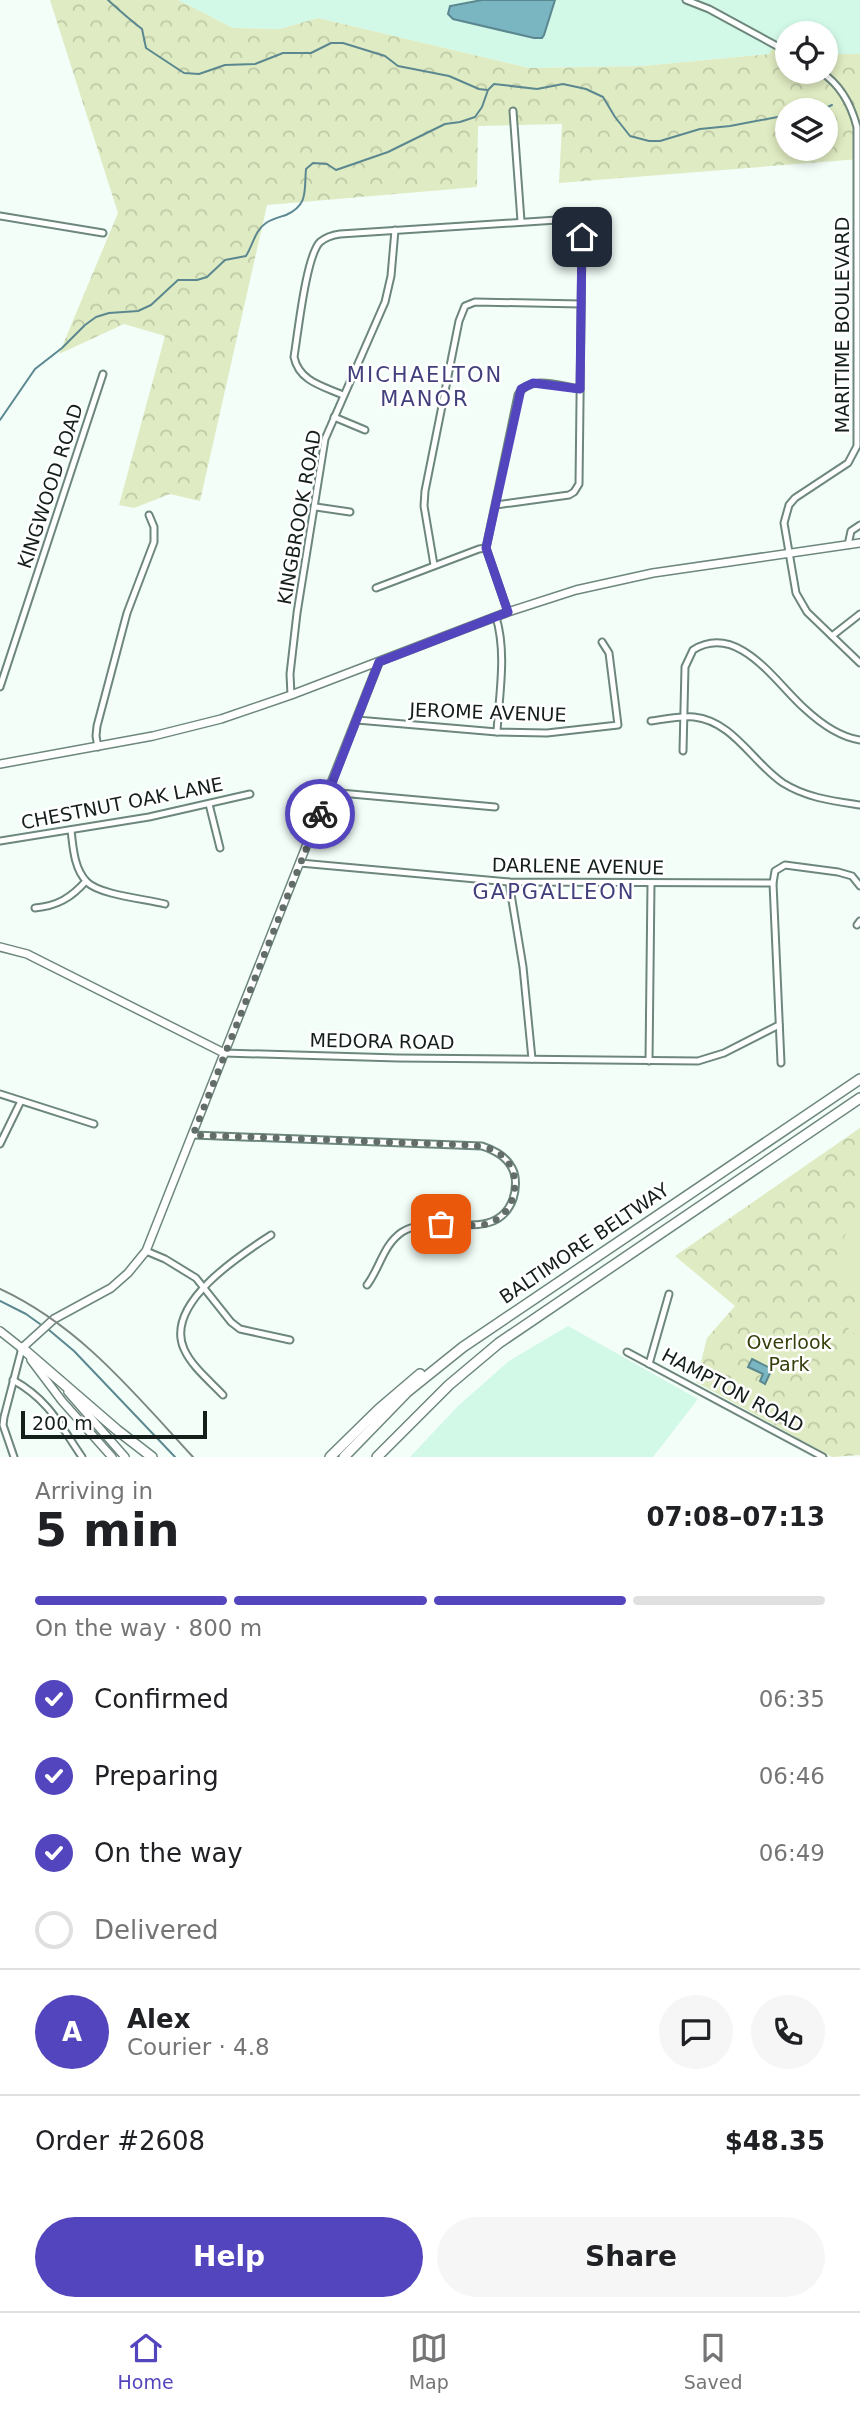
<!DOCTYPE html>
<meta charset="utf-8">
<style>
:root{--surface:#fff;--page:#f6f6f6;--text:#202124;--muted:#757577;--line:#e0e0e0;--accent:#5345bd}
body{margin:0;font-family:"DejaVu Sans",sans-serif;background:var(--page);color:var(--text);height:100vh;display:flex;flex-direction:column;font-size:26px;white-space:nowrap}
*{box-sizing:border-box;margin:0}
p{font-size:23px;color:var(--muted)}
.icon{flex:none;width:38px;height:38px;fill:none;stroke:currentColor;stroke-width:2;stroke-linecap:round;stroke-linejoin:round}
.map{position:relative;height:1457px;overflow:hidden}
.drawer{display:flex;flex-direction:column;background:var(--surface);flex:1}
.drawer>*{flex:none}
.buttons{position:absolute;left:775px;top:21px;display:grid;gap:14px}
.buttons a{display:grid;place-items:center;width:63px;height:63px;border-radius:50%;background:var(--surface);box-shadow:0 4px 10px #0003;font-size:35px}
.scale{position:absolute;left:21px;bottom:18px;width:186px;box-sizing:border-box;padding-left:7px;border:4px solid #141e1a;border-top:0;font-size:19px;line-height:24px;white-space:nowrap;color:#141e1a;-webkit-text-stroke:5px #fff;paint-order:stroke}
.pin{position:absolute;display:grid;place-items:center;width:60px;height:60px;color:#fff;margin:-30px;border-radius:14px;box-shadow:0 4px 10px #0006}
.courier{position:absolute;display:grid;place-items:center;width:70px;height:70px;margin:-35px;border:5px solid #5345bd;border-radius:50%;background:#fff;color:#222;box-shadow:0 2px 9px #0007}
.summary em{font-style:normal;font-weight:700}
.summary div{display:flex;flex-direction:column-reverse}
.summary{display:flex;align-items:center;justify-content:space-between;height:119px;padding:0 35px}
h1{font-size:46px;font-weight:700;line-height:52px}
.bar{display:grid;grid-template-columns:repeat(4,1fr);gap:10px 7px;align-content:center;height:84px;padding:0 35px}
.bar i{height:9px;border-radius:5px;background:var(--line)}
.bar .on{background:var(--accent)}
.bar p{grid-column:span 4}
.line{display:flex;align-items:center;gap:18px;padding:0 35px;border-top:2px solid var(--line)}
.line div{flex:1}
.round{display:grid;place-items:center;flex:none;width:74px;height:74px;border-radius:37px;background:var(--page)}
ol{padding:0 35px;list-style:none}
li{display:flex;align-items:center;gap:21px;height:77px}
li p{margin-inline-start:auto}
li .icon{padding:7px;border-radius:50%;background:var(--accent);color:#fff;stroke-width:4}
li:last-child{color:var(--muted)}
li i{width:38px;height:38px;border:4px solid var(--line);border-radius:50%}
.cta{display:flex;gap:14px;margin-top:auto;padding:14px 35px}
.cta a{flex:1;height:80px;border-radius:42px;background:var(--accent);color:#fff;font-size:28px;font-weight:700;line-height:80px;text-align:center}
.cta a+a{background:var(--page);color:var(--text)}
.dock{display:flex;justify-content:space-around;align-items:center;height:98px;border-top:2px solid var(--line);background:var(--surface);font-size:19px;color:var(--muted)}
.dock a{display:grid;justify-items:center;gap:4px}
.dock .on{color:var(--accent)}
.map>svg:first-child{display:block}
.built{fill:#d2f8e7}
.park{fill:url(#park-crowns);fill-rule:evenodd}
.pitch{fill:#dfebc2}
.water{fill:#7ab5c2;stroke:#5b8890;stroke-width:2}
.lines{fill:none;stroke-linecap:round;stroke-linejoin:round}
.stream{stroke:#5b8890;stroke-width:2}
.street-casing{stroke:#6d877c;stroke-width:9}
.secondary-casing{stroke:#6d877c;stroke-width:10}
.highway-casing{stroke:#6d877c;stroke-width:12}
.street{stroke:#fff;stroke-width:5}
.secondary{stroke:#fff;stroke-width:7}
.highway{stroke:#fff;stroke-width:9}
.tram{stroke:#7c8682;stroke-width:2}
.done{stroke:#626c68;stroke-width:7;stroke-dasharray:0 12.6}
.route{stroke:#5345bd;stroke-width:9}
.labels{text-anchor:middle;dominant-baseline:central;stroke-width:5;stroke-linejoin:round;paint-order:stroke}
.street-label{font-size:19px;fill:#141e1a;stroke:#fff}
.park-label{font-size:19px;fill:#353f0a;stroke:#fff}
.neighbourhood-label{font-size:21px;letter-spacing:2px;fill:#413f7c;stroke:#fff}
</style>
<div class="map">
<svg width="860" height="1457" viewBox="0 0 860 1457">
<defs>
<pattern id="park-crowns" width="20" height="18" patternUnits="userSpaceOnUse" patternTransform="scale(1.75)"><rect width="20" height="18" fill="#dfebc2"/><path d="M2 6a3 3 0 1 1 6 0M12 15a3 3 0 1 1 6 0" fill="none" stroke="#bec9a6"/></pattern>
</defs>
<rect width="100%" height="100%" fill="#f3fef9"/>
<!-- built -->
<g class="built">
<polygon points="178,0 860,0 860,54 826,54 826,33 788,33 787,44 778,39 770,54 643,66 529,68 318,18 280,29 233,28"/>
<polygon points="568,1326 698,1399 653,1457 410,1457 458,1406 509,1361"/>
</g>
<!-- park -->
<g class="park">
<path d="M50,0H178L233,28L280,29L318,18L529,68L643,66L769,54L778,39L787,44L788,72H826V54H860V159L559,183L562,124L478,126L477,187L267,205L200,501L170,494L134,508L119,505L165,336L124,324L59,354L118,213ZM788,110H826V149H788Z"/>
<polygon points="860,1128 860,1455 832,1457 696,1382 707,1338 735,1306 675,1256"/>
</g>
<!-- pitch -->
<g class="pitch">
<path d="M860,1212V1292L843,1296C835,1265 838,1236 860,1212Z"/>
<polygon points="860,1315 860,1332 850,1334 846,1319"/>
</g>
<!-- water -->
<g class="water">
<polygon points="482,0 555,0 544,35 542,38 534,38 453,19 448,14 450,6"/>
<polygon points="752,1359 772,1369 765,1384 760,1381 763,1374 748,1367"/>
</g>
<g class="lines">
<!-- stream -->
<g class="stream">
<path d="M108,0C120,11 129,19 142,29L146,48L184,73L199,74L225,65L255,64L283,53H311L331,43H343L385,56L398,66L449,76L479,89L487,90"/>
<polyline points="821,110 832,105"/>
<path d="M0,420L35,369L62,348L85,325L96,317L109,313L138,311L151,305L178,280H197L207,277L225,260L246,256C253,245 255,230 266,223C272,219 280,217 286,215C309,205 304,190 306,169L313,163L327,164L336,170L388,152L445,124L460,122L475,117L482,107L488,90L494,84L537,89L563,84L586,89L603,97L615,117L630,136L649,141H660L700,129L730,126L788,115"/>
<polyline points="0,1301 26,1314 40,1324"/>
<polyline points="49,1330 74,1351 175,1457"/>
</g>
<defs>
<g id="street">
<polyline points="686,0 709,9 788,52"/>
<path d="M821,72C841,85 851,104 857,127V446L848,463L795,498L789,505L784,523L796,593L807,612L860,663"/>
<polyline points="513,111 521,221"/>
<polyline points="0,216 103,233"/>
<path d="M343,395C322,386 299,381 294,357C298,333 306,256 320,242C326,237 333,235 340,234L572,219L582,229V237L579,484L574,492L569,495L496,505"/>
<polyline points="334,417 365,430"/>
<polyline points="316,507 350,512"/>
<polyline points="848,545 851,531 860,525"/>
<polyline points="434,565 424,506 425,491 459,321 465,306 475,302 581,304"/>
<polyline points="376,588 479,549 486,548"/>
<path d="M508,612L486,548L518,395C528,374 561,386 580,389"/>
<path d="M496,617C507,654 499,694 497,732"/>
<polyline points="832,636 860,614"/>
<polyline points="0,687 103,374"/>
<polyline points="291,695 290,674 297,613 325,439 385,302 391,276 395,230"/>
<polyline points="357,720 497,732 547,733 618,725 609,653 602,642"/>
<path d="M651,721C665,719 680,716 694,717C733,721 753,763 783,783C807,798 833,801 860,805"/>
<polyline points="98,747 96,736 97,726 127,613 154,542 154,527 149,515"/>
<path d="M683,751L685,667L693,650C738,622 775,682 804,708C819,722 839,737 860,740"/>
<polyline points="329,792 495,807"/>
<polyline points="209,804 220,848"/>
<path d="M71,830C73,847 74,869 87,882C100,895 146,899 165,904"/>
<polyline points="0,841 149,817 250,794"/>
<polyline points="300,863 509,882 773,883"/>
<polyline points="509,882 523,967 532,1059"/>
<path d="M35,908C57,906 71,898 86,881"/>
<polyline points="857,925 860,921"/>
<polyline points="224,1053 398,1058 698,1061 724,1053 779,1025"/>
<polyline points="649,1061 651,883"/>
<polyline points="781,1063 773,883 775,871 785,865 838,872 852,876 860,886"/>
<polyline points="0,1094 94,1124"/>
<path d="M193,1135L482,1146C494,1150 506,1156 512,1168C517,1177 516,1190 513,1199C496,1246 435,1211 402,1232C383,1245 380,1268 367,1285"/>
<polyline points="0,1144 21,1101"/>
<polyline points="146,1251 165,1259 196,1278 231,1322 240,1329 290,1340"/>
<polyline points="627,1352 823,1457"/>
<polyline points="649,1364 669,1294"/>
<path d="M13,1380C49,1400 60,1425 82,1457"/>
<path d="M223,1395C210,1381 192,1367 184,1349C164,1304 240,1255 271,1235"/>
<polyline points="14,1457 3,1425 4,1417 22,1348"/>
</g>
<g id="secondary">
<polyline points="0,764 153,736 221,719 291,695 508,612 576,590 653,573 860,543"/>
<polyline points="0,947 27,954 224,1053"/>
<polyline points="0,1331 24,1350"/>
<polyline points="22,1348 54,1319 111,1288 128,1273 146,1251 379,662"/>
<polyline points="31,1360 62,1401 112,1457"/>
<polyline points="68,1392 125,1457"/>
</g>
<g id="highway">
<polyline points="22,1348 117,1430 152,1457"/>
<polyline points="330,1457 379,1409 420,1374"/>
<polyline points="344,1457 407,1392 463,1347 860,1079"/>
<polyline points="377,1457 449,1385 499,1343 860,1098"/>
</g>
</defs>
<!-- street casing -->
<use href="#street" class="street-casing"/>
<!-- secondary casing -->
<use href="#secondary" class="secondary-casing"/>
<!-- highway casing -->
<use href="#highway" class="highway-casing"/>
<!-- street -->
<use href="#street" class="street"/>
<!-- secondary -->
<use href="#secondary" class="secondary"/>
<!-- highway -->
<use href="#highway" class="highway"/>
<!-- tram -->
<path class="tram" d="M0,1289C80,1326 134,1393 193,1457"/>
</g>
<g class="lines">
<!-- done -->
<path class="done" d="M320,814L193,1135L467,1145C475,1146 485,1146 493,1150C525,1164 520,1211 490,1223C475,1228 457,1224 441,1224"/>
<!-- route -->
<polyline class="route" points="320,814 379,662 508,612 486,548 521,389 533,383 580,389 582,237"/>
</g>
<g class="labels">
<!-- street labels -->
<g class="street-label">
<text transform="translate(842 325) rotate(-90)">MARITIME BOULEVARD</text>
<text transform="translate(50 486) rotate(-72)">KINGWOOD ROAD</text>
<text transform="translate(299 517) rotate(-80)">KINGBROOK ROAD</text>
<text transform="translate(488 712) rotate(2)">JEROME AVENUE</text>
<text transform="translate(122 803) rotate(-11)">CHESTNUT OAK LANE</text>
<text transform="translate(578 866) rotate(1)">DARLENE AVENUE</text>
<text transform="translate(382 1041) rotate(1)">MEDORA ROAD</text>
<text transform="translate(584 1243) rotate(-34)">BALTIMORE BELTWAY</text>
<text transform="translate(733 1390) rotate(28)">HAMPTON ROAD</text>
</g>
<!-- park labels -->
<g class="park-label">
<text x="789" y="1342">Overlook<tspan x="789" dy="22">Park</tspan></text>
</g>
<!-- neighbourhood labels -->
<g class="neighbourhood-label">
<text x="425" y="375">MICHAELTON<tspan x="425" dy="24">MANOR</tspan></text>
<text x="554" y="892">GAPGALLEON</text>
</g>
</g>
</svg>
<div class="buttons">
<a><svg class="icon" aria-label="locate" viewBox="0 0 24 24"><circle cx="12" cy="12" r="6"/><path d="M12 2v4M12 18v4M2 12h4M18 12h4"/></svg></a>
<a><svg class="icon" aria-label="layers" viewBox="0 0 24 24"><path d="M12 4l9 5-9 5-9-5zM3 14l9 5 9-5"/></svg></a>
</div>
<div class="scale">200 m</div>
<div class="pin" style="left:441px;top:1224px;background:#ea580c"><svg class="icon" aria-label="bag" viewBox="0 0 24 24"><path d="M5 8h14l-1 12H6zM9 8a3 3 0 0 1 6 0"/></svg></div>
<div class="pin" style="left:582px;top:237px;background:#1f2937"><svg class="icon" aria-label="home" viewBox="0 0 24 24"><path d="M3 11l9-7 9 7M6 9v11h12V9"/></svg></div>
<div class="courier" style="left:320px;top:814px"><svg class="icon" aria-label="bike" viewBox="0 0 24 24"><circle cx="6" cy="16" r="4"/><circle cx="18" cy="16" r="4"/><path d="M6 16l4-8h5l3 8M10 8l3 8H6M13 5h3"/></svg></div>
</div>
<section class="drawer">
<div class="summary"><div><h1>5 min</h1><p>Arriving in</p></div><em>07:08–07:13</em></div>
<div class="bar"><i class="on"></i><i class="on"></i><i class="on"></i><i></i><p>On the way · 800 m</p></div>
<ol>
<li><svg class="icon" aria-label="check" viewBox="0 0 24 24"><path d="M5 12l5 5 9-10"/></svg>Confirmed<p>06:35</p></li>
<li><svg class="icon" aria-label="check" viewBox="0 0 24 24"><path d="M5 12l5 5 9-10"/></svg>Preparing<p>06:46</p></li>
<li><svg class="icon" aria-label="check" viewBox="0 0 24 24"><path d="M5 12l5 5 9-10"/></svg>On the way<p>06:49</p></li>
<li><i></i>Delivered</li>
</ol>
<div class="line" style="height:126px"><b class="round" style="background:var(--accent);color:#fff">A</b><div><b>Alex</b><p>Courier · 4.8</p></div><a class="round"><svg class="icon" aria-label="chat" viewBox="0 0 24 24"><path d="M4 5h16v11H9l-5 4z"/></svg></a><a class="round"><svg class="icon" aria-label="phone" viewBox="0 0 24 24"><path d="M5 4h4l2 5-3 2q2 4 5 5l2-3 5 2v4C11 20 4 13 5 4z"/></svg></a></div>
<div class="line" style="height:91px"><div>Order #2608</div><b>$48.35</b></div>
<div class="cta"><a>Help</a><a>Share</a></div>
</section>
<nav class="dock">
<a class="on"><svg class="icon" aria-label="home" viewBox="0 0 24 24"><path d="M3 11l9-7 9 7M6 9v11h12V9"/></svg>Home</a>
<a><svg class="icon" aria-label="map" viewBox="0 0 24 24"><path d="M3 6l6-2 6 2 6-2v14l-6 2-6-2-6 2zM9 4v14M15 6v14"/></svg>Map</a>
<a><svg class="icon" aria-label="saved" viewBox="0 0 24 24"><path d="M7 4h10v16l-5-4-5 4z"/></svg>Saved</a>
</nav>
